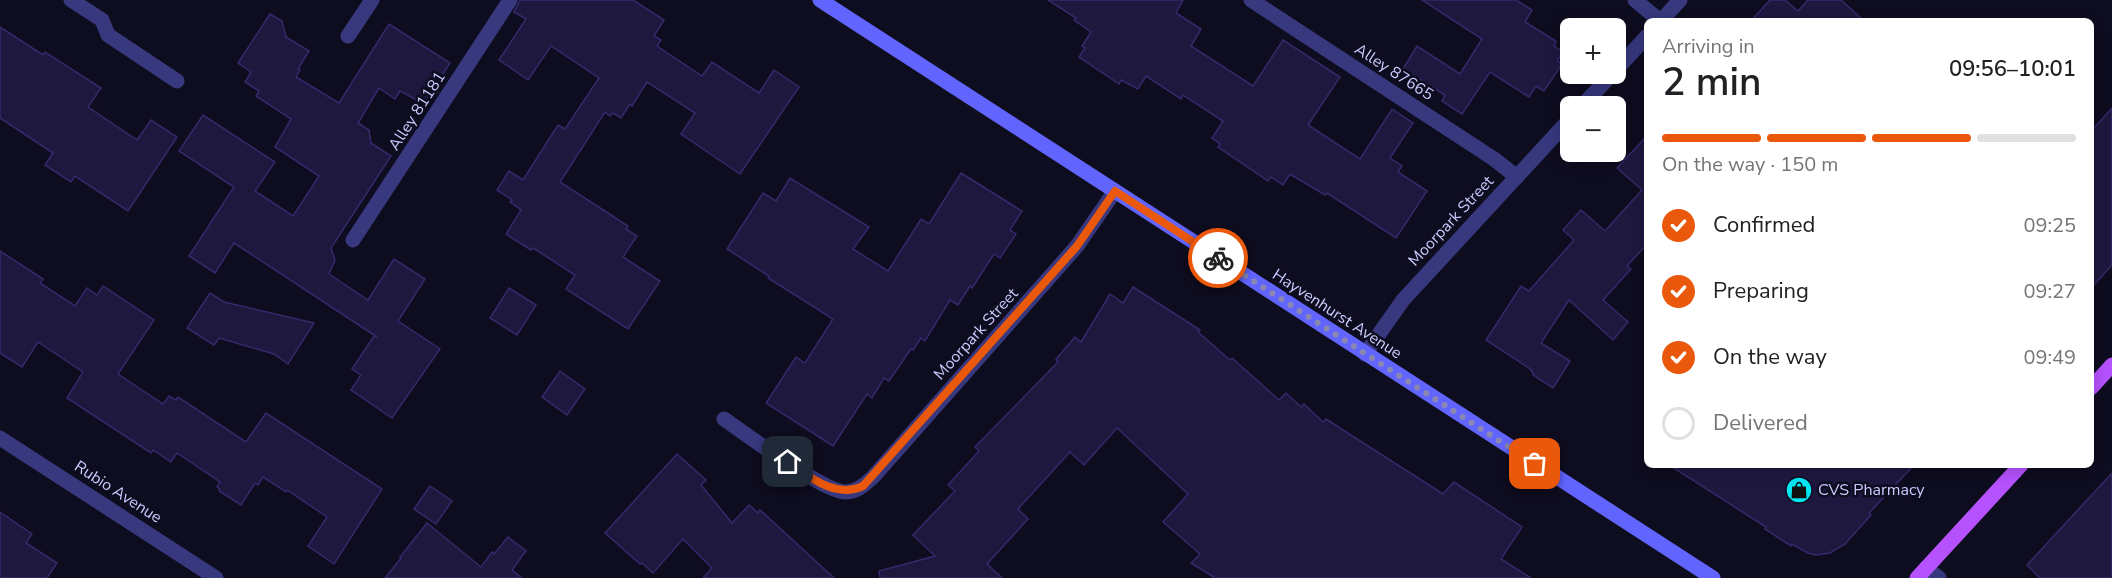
<!DOCTYPE html>
<meta charset="utf-8">
<style>
:root{--surface:#fff;--page:#f2f2f2;--text:#202124;--muted:#757577;--line:#e0e0e0;--accent:#ea580c}
body{margin:0;font-family:"Nunito Sans",sans-serif;background:var(--page);color:var(--text);height:100vh;display:flex;flex-direction:column;font-size:22px;white-space:nowrap}
*{box-sizing:border-box;margin:0}
p{font-size:20px;color:var(--muted)}
.icon{flex:none;width:33px;height:33px;fill:none;stroke:currentColor;stroke-width:2;stroke-linecap:round;stroke-linejoin:round}
.map{position:relative;flex:1;overflow:hidden}
.sheet{position:absolute;left:1644px;top:18px;width:450px;height:450px;display:flex;flex-direction:column;background:var(--surface);border-radius:9px;box-shadow:0 3px 15px #0003}
.sheet>*{flex:none}
.buttons{position:absolute;left:1560px;top:18px;display:grid;gap:12px}
.buttons a{display:grid;place-items:center;width:66px;height:66px;border-radius:9px;background:var(--surface);box-shadow:0 3px 15px #0003;font-size:30px}
.pin{position:absolute;display:grid;place-items:center;width:51px;height:51px;color:#fff;margin:-26px;border-radius:12px;box-shadow:0 3px 9px #0006}
.courier{position:absolute;display:grid;place-items:center;width:60px;height:60px;margin:-30px;border:4px solid #ea580c;border-radius:50%;background:#fff;color:#222;box-shadow:0 2px 8px #0007}
.headline em{font-style:normal;font-weight:600}
.headline div{display:flex;flex-direction:column-reverse}
.headline{display:flex;align-items:center;justify-content:space-between;height:102px;padding:0 18px}
h1{font-size:39px;font-weight:600;line-height:45px}
.bar{display:grid;grid-template-columns:repeat(4,1fr);gap:9px 6px;align-content:center;height:72px;padding:0 18px}
.bar i{height:8px;border-radius:4px;background:var(--line)}
.bar .current{background:var(--accent)}
.bar p{grid-column:span 4}
ol{padding:0 18px;list-style:none}
li{display:flex;align-items:center;gap:18px;height:66px}
li p{margin-inline-start:auto}
li .icon{padding:6px;border-radius:50%;background:var(--accent);color:#fff;stroke-width:4}
li:last-child{color:var(--muted)}
li i{width:33px;height:33px;border:3px solid var(--line);border-radius:50%}
.map>svg:first-child{display:block}
.building{fill:#1e183f;stroke:#342a6b;stroke-width:1.5}
.lines{fill:none;stroke-linecap:round;stroke-linejoin:round}
.lane{stroke:#37387e;stroke-width:15}
.street{stroke:#37387e;stroke-width:15}
.secondary{stroke:#6165fe;stroke-width:15}
.primary{stroke:#b552fe;stroke-width:15}
.done{stroke:#8a88b1;stroke-width:6;stroke-dasharray:0 10.8}
.route{stroke:#ea580c;stroke-width:8}
.labels{text-anchor:middle;dominant-baseline:central;stroke-width:5;stroke-linejoin:round;paint-order:stroke}
.street-label{font-size:16px;fill:#cdcaff;stroke:#0e0c1f}
.poi-label{font-size:16px;fill:#cdcaff;stroke:#0e0c1f;text-anchor:start}
</style>
<div class="map">
<svg width="2112" height="578" viewBox="0 0 2112 578">
<rect width="100%" height="100%" fill="#0e0c1f"/>
<!-- building -->
<g class="building">
<polygon points="520,0 633,0 664,20 654,36 661,40 657,46 702,76 712,62 759,93 774,70 799,87 740,174 681,134 695,113 647,82 632,106 630,104 621,118 613,113 610,116 605,112 560,182 628,226 626,229 637,236 623,257 660,281 628,329 566,289 575,275 533,248 531,250 506,234 521,210 510,202 512,200 497,190 509,171 523,180 558,125 565,129 599,78 551,46 528,80 499,60 526,19 514,12"/>
<polygon points="1048,0 1183,0 1176,13 1201,29 1191,46 1253,86 1283,40 1340,77 1308,125 1360,159 1392,109 1413,123 1390,158 1402,166 1398,172 1427,191 1396,238 1327,193 1325,195 1290,174 1283,185 1271,177 1268,181 1218,147 1220,144 1212,138 1223,121 1183,95 1181,99 1146,76 1138,89 1121,80 1119,84 1079,57 1085,48 1082,46 1091,32 1074,20 1076,18"/>
<polygon points="1422,0 1516,0 1532,10 1525,22 1556,41 1554,46 1563,52 1557,61 1562,64 1544,91 1536,86 1529,97 1490,72 1462,114 1442,101 1445,95 1403,69 1417,46 1460,74 1482,39"/>
<polygon points="1770,0 1785,0 1798,11 1808,0 1841,0 1864,21 1751,21"/>
<polygon points="270,14 282,21 286,37 309,51 298,69 300,70 296,77 339,103 389,24 450,63 424,104 400,91 395,99 379,88 358,123 369,130 371,143 391,156 331,248 335,260 329,274 368,300 394,259 425,279 398,321 440,349 392,418 351,390 361,375 352,369 374,336 377,337 234,243 215,273 189,256 234,187 179,151 203,115 275,162 255,191 293,216 319,176 275,147 291,119 256,96 259,91 245,82 251,72 238,63"/>
<polygon points="0,27 43,55 45,52 101,88 88,107 137,140 151,120 177,137 128,211 75,176 71,182 45,165 53,153 0,118"/>
<polygon points="2112,108 2112,265 2091,288 2091,131"/>
<polygon points="1647,136 1647,244 1627,266 1631,269 1603,300 1628,322 1613,340 1569,300 1541,343 1570,361 1553,388 1533,375 1534,374 1531,371 1532,370 1486,340 1521,286 1529,291 1574,240 1563,230 1581,210 1605,231 1642,190 1617,168"/>
<polygon points="961,173 1022,211 1010,230 1016,234 1000,258 994,254 972,288 970,286 958,305 950,300 925,341 921,338 913,350 911,349 889,381 884,378 872,398 867,394 833,446 766,403 796,357 805,363 833,319 768,278 769,276 727,249 763,193 776,201 790,178 869,227 853,249 888,271 921,219 929,224"/>
<polygon points="0,251 43,279 40,283 75,306 87,288 97,295 103,286 154,320 118,374 163,404 169,396 176,400 178,397 246,442 266,413 382,489 334,564 308,546 327,517 287,490 286,492 263,477 258,485 255,483 241,505 219,491 220,489 217,487 220,482 177,453 171,462 153,450 151,453 67,398 83,372 38,342 22,367 0,353"/>
<polygon points="1133,287 1200,330 1198,332 1230,360 1232,358 1279,400 1286,393 1301,407 1304,404 1323,422 1326,419 1443,494 1454,482 1522,527 1501,559 1531,578 1215,578 1191,563 1200,554 1163,522 1188,494 1117,428 1084,465 1070,452 1018,509 1028,519 987,564 1002,578 880,578 879,571 935,556 913,535 955,491 948,485 979,451 975,447 1058,362 1056,359 1075,337 1081,342 1110,294 1123,303"/>
<polygon points="509,288 536,305 517,335 490,318"/>
<polygon points="210,293 224,302 314,323 288,364 274,354 219,338 214,345 187,328"/>
<polygon points="560,371 585,389 567,415 542,397"/>
<polygon points="677,454 706,480 701,485 732,523 749,505 758,513 760,510 834,578 703,578 712,568 683,539 653,573 642,563 640,564 605,533"/>
<polygon points="1669,465 1914,465 1869,513 1871,515 1845,544 1830,553 1816,555 1808,553 1792,544 1791,546 1765,529 1766,527"/>
<polygon points="2112,473 2112,578 2040,578 2027,565"/>
<polygon points="430,486 452,501 436,524 414,509"/>
<polygon points="0,512 32,534 26,543 57,563 47,578 0,578"/>
<polygon points="427,523 481,567 492,552 494,554 508,537 526,551 512,570 522,578 385,578 401,558 400,557"/>
</g>
<g class="lines">
<!-- lane -->
<g class="lane">
<polyline points="1251,0 1494,159 1517,177"/>
<polyline points="353,240 510,0"/>
<polyline points="1926,568 1939,578"/>
</g>
<!-- street -->
<g class="street">
<polyline points="71,0 102,20 108,35 177,81"/>
<polyline points="1635,0 1660,21"/>
<polyline points="1661,21 1680,0"/>
<polyline points="348,36 372,0"/>
<polyline points="1616,70 1647,36"/>
<polyline points="1582,106 1612,74"/>
<polyline points="1365,354 1403,300 1570,119"/>
<path d="M724,419C746,434 822,491 845,492C857,492 864,485 873,477L1077,246L1115,191"/>
<polyline points="0,438 216,578"/>
</g>
<!-- secondary -->
<polyline class="secondary" points="820,0 1713,578"/>
<!-- primary -->
<g class="primary">
<polyline points="2091,388 2112,365"/>
<polyline points="1917,578 2021,465"/>
</g>
</g>
<g class="lines">
<!-- done -->
<polyline class="done" points="1218,258 1535,464"/>
<!-- route -->
<path class="route" d="M788,462C810,477 835,499 863,486L1077,246L1115,191L1218,258"/>
</g>
<!-- icons -->
<defs>
<symbol id="shop-disc" viewBox="-11 -11 22 22"><circle r="9.5" fill="#01e7f4" stroke="#0e0c1f"/><path d="M-5-2.5h2.3a2.7 3.5 0 0 1 5.4 0H5L5.5 6h-11ZM-1.5-2.5h3a1.5 2.3 0 0 0-3 0Z" fill="#111"/></symbol>
</defs>
<g fill-rule="evenodd">
<use href="#shop-disc" x="1784" y="475" width="30" height="30"/>
</g>
<g class="labels">
<!-- street labels -->
<g class="street-label">
<text transform="translate(1394 72) rotate(33)">Alley 87665</text>
<text transform="translate(417 111) rotate(-57)">Alley 81181</text>
<text transform="translate(1451 221) rotate(-47)">Moorpark Street</text>
<text transform="translate(1337 314) rotate(33)">Hayvenhurst Avenue</text>
<text transform="translate(976 334) rotate(-48)">Moorpark Street</text>
<text transform="translate(118 492) rotate(33)">Rubio Avenue</text>
</g>
<!-- poi labels -->
<g class="poi-label">
<text x="1818" y="490">CVS Pharmacy</text>
</g>
</g>
</svg>
<div class="buttons">
<a>+</a>
<a>−</a>
</div>
<div class="pin" style="left:1535px;top:464px;background:#ea580c"><svg class="icon" aria-label="bag" viewBox="0 0 24 24"><path d="M5 8h14l-1 12H6zM9 8a3 3 0 0 1 6 0"/></svg></div>
<div class="pin" style="left:788px;top:462px;background:#1f2937"><svg class="icon" aria-label="home" viewBox="0 0 24 24"><path d="M3 11l9-7 9 7M6 9v11h12V9"/></svg></div>
<div class="courier" style="left:1218px;top:258px"><svg class="icon" aria-label="bike" viewBox="0 0 24 24"><circle cx="6" cy="16" r="4"/><circle cx="18" cy="16" r="4"/><path d="M6 16l4-8h5l3 8M10 8l3 8H6M13 5h3"/></svg></div>
<section class="sheet">
<div class="headline"><div><h1>2 min</h1><p>Arriving in</p></div><em>09:56–10:01</em></div>
<div class="bar"><i class="current"></i><i class="current"></i><i class="current"></i><i></i><p>On the way · 150 m</p></div>
<ol>
<li><svg class="icon" aria-label="check" viewBox="0 0 24 24"><path d="M5 12l5 5 9-10"/></svg>Confirmed<p>09:25</p></li>
<li><svg class="icon" aria-label="check" viewBox="0 0 24 24"><path d="M5 12l5 5 9-10"/></svg>Preparing<p>09:27</p></li>
<li><svg class="icon" aria-label="check" viewBox="0 0 24 24"><path d="M5 12l5 5 9-10"/></svg>On the way<p>09:49</p></li>
<li><i></i>Delivered</li>
</ol>
</section>
</div>
